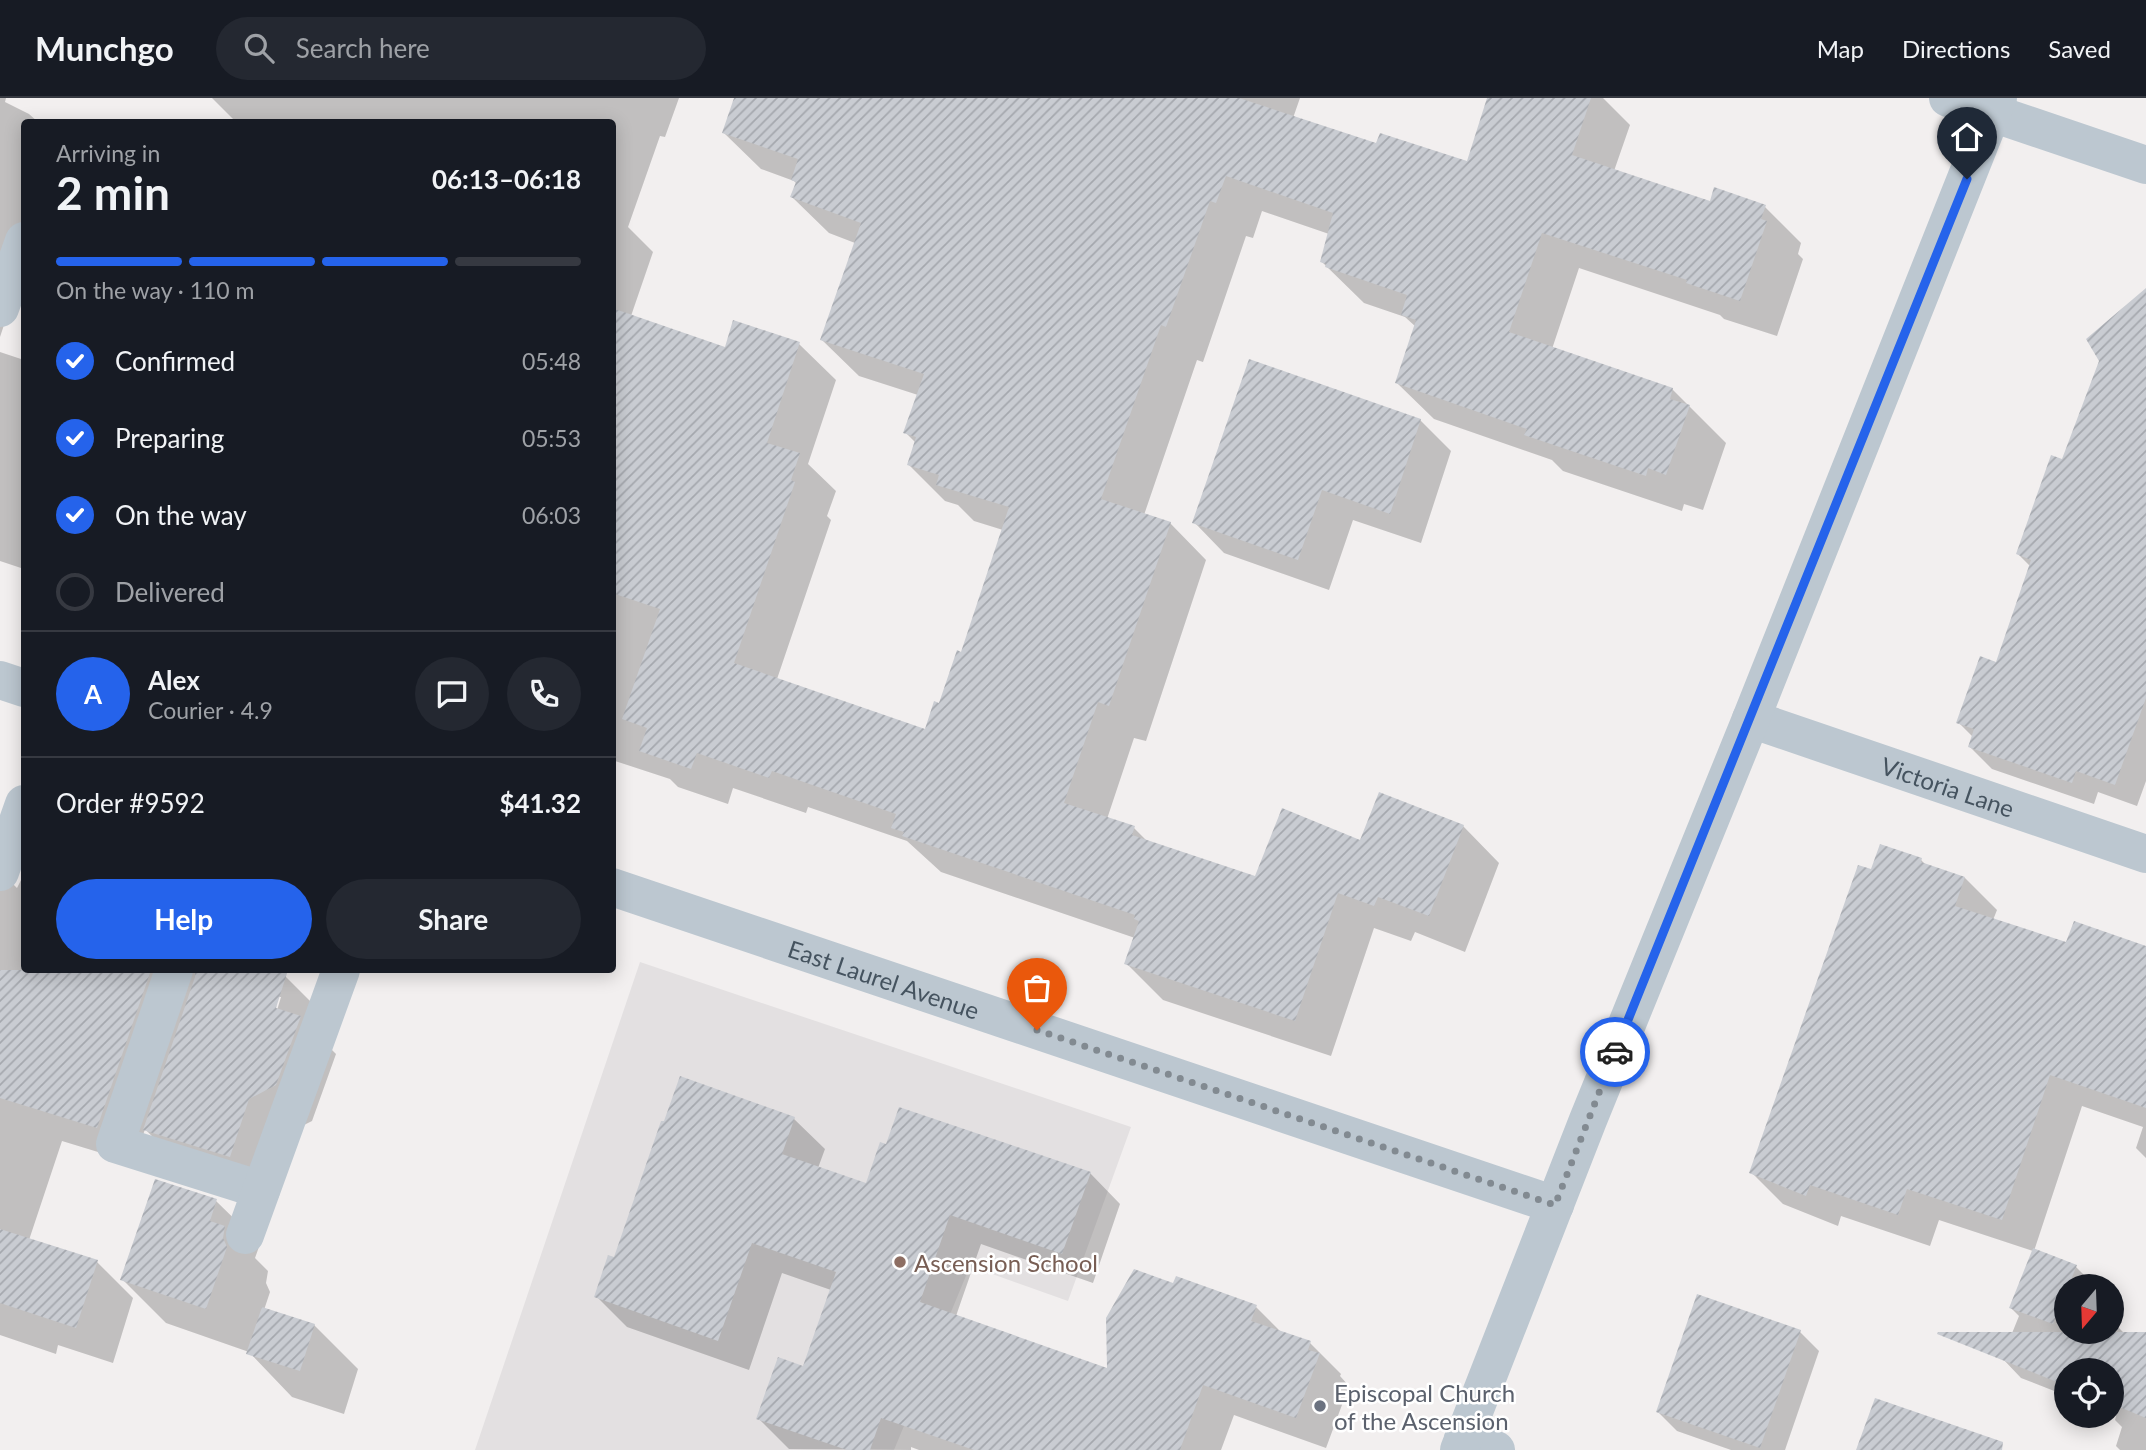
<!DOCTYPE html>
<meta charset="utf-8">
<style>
:root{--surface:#171b24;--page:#242831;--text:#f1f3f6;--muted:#9ea1a6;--line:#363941;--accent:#2563eb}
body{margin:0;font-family:Lato,sans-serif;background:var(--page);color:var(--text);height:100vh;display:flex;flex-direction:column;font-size:26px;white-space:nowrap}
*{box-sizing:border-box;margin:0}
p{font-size:23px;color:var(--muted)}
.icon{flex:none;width:38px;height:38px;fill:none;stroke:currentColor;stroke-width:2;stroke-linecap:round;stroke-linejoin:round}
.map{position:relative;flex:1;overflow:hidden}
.sheet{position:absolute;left:21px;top:21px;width:595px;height:854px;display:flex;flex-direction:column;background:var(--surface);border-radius:7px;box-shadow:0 4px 18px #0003}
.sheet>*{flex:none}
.needle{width:46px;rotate:199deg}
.fabs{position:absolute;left:2054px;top:1176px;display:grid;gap:14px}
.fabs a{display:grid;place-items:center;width:70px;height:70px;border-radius:50%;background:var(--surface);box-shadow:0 4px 18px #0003;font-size:35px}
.pin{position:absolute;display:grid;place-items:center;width:60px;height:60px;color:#fff;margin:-72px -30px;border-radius:50% 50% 50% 0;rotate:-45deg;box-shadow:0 0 7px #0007}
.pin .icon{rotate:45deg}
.courier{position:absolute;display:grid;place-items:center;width:70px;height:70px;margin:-35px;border:5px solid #2563eb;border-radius:50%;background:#fff;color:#222;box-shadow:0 2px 9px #0007}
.head em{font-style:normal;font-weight:700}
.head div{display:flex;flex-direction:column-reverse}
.head{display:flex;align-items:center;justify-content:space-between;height:119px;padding:0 35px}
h1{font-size:46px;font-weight:700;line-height:52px}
.bar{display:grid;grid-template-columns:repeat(4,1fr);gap:10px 7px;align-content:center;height:84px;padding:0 35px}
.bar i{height:9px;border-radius:5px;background:var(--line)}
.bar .active{background:var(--accent)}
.bar p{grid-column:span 4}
.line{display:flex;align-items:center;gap:18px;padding:0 35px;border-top:2px solid var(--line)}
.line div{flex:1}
.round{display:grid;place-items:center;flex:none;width:74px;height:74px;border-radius:37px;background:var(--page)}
ol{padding:0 35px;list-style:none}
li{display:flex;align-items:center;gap:21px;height:77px}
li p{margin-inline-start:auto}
li .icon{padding:7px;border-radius:50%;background:var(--accent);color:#fff;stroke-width:4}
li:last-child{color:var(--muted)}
li i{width:38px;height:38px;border:4px solid var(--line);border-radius:50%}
.cta{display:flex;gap:14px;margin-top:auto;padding:14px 35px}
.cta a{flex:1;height:80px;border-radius:42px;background:var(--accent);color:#fff;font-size:28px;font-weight:700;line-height:80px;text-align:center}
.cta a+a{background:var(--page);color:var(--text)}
header{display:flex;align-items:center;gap:42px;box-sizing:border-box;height:98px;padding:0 35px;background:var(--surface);border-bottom:2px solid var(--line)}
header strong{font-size:33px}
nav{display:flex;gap:38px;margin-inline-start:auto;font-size:24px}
.search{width:490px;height:63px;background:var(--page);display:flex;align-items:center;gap:18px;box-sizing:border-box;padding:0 24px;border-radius:38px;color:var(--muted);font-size:26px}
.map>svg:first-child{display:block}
.education{fill:#e3e0e1}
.shadow{fill:#0003;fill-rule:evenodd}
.building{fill:url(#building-hatch)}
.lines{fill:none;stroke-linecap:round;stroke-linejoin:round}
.minor{stroke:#bcc7d0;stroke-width:38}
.done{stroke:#828a91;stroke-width:7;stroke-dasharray:0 12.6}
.route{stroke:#2563eb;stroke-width:9}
.education-dot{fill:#8d6e63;stroke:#fff;stroke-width:2.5}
.worship-dot{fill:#6b7280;stroke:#fff;stroke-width:2.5}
.labels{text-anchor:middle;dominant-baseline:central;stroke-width:5;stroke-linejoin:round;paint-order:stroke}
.street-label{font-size:24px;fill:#45535f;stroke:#fff}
.education-label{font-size:24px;fill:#785e54;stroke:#fff;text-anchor:start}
.worship-label{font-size:24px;fill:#5b616d;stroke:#fff;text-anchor:start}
</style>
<header>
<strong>Munchgo</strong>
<div class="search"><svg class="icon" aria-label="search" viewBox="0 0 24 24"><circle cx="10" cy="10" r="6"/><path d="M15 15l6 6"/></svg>Search here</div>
<nav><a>Map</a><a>Directions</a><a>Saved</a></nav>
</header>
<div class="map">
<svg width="2146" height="1352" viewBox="0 0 2146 1352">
<defs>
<pattern id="building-hatch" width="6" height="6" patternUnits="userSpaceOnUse" patternTransform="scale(1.75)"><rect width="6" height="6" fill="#c9ccd2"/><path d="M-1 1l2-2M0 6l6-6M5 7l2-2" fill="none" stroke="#a5a8ae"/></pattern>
</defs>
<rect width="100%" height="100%" fill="#f2efef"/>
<!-- education -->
<polygon class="education" points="640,864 1131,1029 1068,1203 970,1168 894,1352 475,1352"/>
<!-- shadow -->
<g class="shadow">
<polygon points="0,0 6,0 5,4 29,16 38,24 24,24 24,167 0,239"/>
<polygon points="212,0 679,0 665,39 660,38 628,129 653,154 631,218 726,251 799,246 836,282 808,366 836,393 827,418 831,422 777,581 926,633 962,556 1003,432 974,423 958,407 945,403 909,367 916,345 905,334 918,297 859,278 822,242 855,145 829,135 792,99 797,86 794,83 761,71 724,35 736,0 1300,0 1293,20 1378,47 1468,65 1489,0 1603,0 1630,27 1614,73 1711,105 1765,109 1801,145 1798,156 1803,161 1777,238 1724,221 1720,217 1579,170 1552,251 1672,291 1726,345 1703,412 1684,406 1682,413 1563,373 1552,362 1434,321 1397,285 1416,229 1405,219 1364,205 1322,164 1329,136 1262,113 1253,140 1246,138 1203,264 1197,262 1144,417 1170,425 1206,462 1146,643 1134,640 1107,721 1134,730 1148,744 1256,780 1361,745 1463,728 1499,765 1465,854 1415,834 1411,843 1374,830 1331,958 1163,902 1126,865 1135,840 941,774 907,743 808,709 806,715 733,690 728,706 678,689 670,681 612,662 612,24 244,24 233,21"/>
<polygon points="2146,212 2146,683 2137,708 2098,694 2094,706 1992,671 1970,649 1973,639 1958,624 1997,566 2031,469 2018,456 2063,363"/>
<polygon points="0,254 24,262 24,471 0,463"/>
<polygon points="1420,322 1451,353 1421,445 1353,422 1329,492 1224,455 1194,424"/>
<path d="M0,730L11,784L17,790L24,776V872H262L286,879L322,915L315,935L336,956L312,1023L284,1037L266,1094L181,1068L145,1031L134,1065L62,1043L29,1142L97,1164L133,1200L113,1265L58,1247L56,1256L0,1237ZM278,899H281L275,919L272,918Z"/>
<polygon points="1921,762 1927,768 1965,780 1997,812 1993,822 2067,847 2146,850 2146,1060 2136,1050 2143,1029 2082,1008 2034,1153 2076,1169 2095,1188 2067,1188 2067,1234 2112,1234 2112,1223 2126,1237 2146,1248 2146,1352 2120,1352 2116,1348 2122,1329 2115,1322 2116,1318 2112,1317 2112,1272 2067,1272 2067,1298 2021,1280 2002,1260 2019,1218 2011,1210 2033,1153 1939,1122 1930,1148 1841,1118 1838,1128 1783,1106 1751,1074 1872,774"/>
<polygon points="794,1021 825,1051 818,1070 867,1087 1090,1075 1120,1106 1093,1185 981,1146 956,1218 1109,1272 1174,1187 1256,1209 1282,1235 1310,1245 1341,1276 1340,1278 1349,1288 1326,1350 1234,1317 1221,1352 919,1352 911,1349 911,1352 789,1351 758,1320 804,1270 831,1192 782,1175 749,1272 627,1229 596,1198 616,1161"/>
<polygon points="216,1103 260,1146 255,1160 268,1173 266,1185 270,1194 264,1212 314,1227 358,1271 344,1316 292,1299 249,1254 166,1225 122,1181"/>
<polygon points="1800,1234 1819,1253 1785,1352 1731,1352 1677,1333 1658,1314"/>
</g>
<!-- building -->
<g class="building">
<polygon points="734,0 1239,0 1376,45 1380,35 1467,63 1487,0 1591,0 1572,57 1710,103 1714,89 1766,107 1761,121 1767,123 1740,203 1686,185 1687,182 1542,135 1509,234 1673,290 1670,301 1690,307 1666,377 1648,370 1646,378 1524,337 1527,331 1395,285 1416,222 1401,217 1407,197 1325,169 1326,166 1320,164 1333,115 1226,78 1216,105 1210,103 1166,229 1161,227 1101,401 1171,424 1109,608 1098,604 1064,705 1135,728 1132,737 1255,778 1282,710 1360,742 1379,694 1464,727 1429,818 1378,799 1374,808 1338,795 1295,923 1124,866 1139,823 1134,821 1135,817 902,738 904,734 891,730 896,716 772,673 769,680 697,655 691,671 639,653 647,630 622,621 660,511 612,495 612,210 725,249 733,222 800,244 767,345 800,355 791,382 795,384 734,565 925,631 934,603 939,605 957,552 961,554 1009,409 936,387 939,377 907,367 916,339 903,335 924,276 820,242 861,125 790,99 796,84 791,82 798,61 722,35"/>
<polygon points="2146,190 2146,600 2115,687 2076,673 2072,685 1968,649 1974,631 1956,625 1980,558 1996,564 2031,462 2016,456 2051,357 2062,361 2099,263 2086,241"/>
<polygon points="1249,261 1421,321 1390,416 1322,392 1298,462 1192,425"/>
<polygon points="1880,746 1922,760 1921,764 1965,779 1955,808 2066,844 2074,823 2146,848 2146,1010 2050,977 2002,1122 1907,1091 1898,1117 1810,1087 1806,1098 1749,1075 1858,767 1871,771"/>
<polygon points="0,872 151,872 97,1030 0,1000"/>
<polygon points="195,872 288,872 276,910 301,918 276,987 249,1001 230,1059 143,1032 195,879"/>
<polygon points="680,978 795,1019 782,1056 866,1085 880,1044 886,1046 899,1009 1091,1074 1062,1156 950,1117 920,1204 1107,1270 1106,1220 1134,1171 1173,1185 1176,1178 1257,1207 1251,1223 1311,1243 1308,1252 1320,1255 1296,1320 1203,1287 1180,1352 974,1352 881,1320 870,1352 847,1352 756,1321 778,1259 803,1268 836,1174 752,1145 718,1243 594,1199 608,1157 614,1159 661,1023 664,1023"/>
<polygon points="155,1081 217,1101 210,1123 225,1128 223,1140 227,1149 206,1211 120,1182"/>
<polygon points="0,1131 98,1162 76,1230 0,1205"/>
<polygon points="2033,1150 2077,1167 2053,1226 2009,1210"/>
<polygon points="1697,1196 1801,1232 1760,1350 1656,1314"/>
<polygon points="262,1209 315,1226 300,1273 246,1256"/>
<polygon points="1938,1234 2146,1234 2146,1320 2112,1306 2112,1272 2067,1272 2067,1288 1937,1236"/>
<polygon points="1875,1300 2003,1344 2002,1352 1856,1352"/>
</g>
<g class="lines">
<!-- minor -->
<g class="minor">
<polyline points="1948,0 2146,67"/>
<polyline points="0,210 24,143"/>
<polyline points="0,582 24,590"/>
<path id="s1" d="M1751,621L2146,756"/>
<polyline points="0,774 24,706"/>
<path id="s2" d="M612,789L1555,1107"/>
<polyline points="174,872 115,1046 261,1092"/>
<polyline points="245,1137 341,872"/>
<polyline points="1463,1341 1496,1352"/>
<polyline points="1459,1352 1588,1022 1751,621 1998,0"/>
</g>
</g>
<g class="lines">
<!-- done -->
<polyline class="done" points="1037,932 1555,1107 1615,954"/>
<!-- route -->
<polyline class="route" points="1615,954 1967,81"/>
</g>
<!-- markers -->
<circle class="education-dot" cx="900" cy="1164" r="7"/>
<circle class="worship-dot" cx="1320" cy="1308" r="7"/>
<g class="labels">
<!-- street labels -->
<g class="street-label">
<text stroke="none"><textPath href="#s1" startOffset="208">Victoria Lane</textPath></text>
<text stroke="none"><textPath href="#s2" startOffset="287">East Laurel Avenue</textPath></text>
</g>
<!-- education labels -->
<g class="education-label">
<text x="914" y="1164">Ascension School</text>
</g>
<!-- worship labels -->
<g class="worship-label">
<text x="1334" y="1294">Episcopal Church<tspan x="1334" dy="28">of the Ascension</tspan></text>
</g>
</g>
</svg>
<div class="fabs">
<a><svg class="needle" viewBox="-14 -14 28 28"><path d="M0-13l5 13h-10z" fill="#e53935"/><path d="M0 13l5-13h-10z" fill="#9ea1a6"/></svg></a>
<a><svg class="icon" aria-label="locate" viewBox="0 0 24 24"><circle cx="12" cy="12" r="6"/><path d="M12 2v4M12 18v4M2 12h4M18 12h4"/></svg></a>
</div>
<div class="pin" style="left:1037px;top:932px;background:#ea580c"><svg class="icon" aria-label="bag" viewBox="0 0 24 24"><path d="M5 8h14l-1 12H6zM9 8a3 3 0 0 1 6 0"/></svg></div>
<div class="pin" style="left:1967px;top:81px;background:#1f2937"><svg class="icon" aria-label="home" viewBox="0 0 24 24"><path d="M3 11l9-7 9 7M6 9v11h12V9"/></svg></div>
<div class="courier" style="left:1615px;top:954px"><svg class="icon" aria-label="car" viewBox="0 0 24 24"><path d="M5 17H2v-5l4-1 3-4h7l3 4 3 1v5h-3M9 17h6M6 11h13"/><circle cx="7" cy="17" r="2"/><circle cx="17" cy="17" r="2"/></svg></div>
<section class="sheet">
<div class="head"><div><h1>2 min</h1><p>Arriving in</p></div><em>06:13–06:18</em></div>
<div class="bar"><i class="active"></i><i class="active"></i><i class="active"></i><i></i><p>On the way · 110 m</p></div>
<ol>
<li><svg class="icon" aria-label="check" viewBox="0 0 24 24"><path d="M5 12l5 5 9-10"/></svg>Confirmed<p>05:48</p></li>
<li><svg class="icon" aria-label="check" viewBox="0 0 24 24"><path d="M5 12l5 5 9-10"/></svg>Preparing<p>05:53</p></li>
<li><svg class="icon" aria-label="check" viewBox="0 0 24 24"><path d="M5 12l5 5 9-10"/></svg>On the way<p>06:03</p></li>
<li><i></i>Delivered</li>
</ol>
<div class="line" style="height:126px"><b class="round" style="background:var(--accent);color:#fff">A</b><div><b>Alex</b><p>Courier · 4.9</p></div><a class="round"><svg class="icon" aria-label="chat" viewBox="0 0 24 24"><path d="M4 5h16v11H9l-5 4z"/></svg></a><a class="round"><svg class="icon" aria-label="phone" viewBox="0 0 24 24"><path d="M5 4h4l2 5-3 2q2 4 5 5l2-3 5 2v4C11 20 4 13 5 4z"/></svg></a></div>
<div class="line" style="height:91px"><div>Order #9592</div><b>$41.32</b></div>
<div class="cta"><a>Help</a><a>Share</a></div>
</section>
</div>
